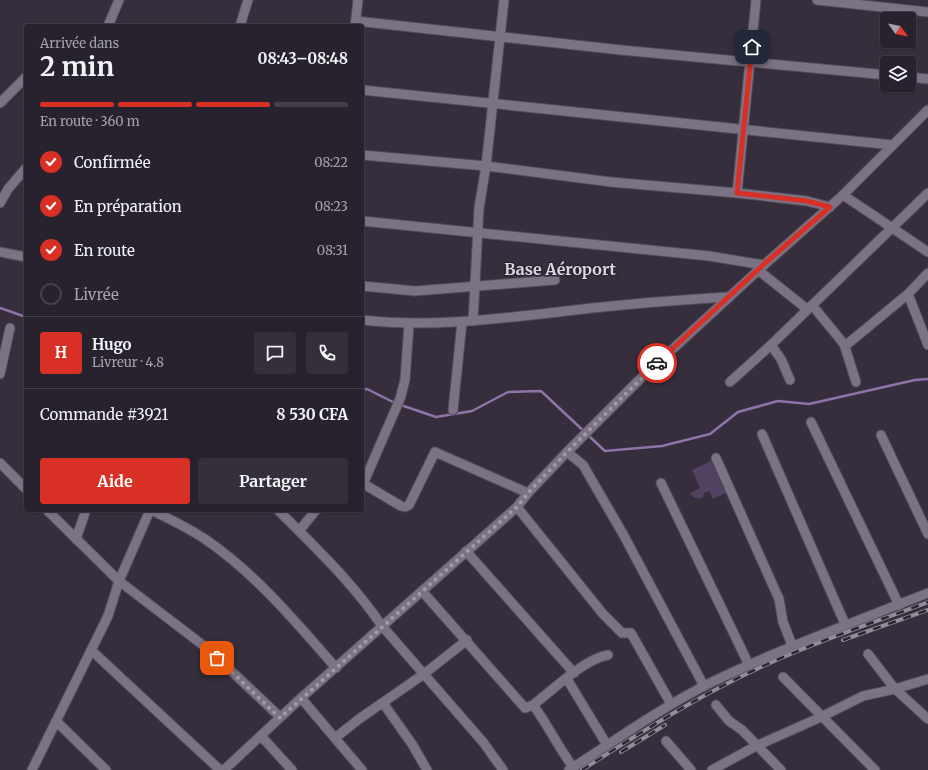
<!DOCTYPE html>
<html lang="fr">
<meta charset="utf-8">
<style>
:root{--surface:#28222e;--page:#342f3a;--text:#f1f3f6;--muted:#a5a4aa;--line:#443f4a;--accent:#d93025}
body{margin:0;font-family:Merriweather,serif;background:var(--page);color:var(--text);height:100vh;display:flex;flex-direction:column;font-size:15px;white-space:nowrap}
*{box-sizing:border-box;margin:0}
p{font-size:13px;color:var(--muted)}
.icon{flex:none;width:22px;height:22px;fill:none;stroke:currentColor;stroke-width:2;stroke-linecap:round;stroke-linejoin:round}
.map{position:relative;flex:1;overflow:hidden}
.drawer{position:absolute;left:24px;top:24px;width:340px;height:488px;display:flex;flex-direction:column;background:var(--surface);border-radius:4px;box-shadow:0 1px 3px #0004,0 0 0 1px var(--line)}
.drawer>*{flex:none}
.needle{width:26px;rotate:123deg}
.tools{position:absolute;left:880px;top:12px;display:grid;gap:8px}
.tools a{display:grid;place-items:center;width:36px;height:36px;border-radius:4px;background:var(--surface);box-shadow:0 1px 3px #0004,0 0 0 1px var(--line);font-size:20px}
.pin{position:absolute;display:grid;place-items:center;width:34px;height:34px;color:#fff;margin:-17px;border-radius:8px;box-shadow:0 2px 6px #0006}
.courier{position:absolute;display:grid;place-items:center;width:40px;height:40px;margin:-20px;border:3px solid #d93025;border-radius:50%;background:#fff;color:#222;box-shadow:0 1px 5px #0007}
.overview em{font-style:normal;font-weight:700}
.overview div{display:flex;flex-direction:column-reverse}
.overview{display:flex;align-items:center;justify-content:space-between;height:68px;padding:0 16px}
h1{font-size:26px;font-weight:700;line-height:30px}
.bar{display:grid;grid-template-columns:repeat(4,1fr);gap:6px 4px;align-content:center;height:48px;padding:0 16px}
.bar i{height:5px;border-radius:3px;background:var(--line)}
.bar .current{background:var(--accent)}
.bar p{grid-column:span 4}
.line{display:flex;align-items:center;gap:10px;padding:0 16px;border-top:1px solid var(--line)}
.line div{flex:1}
.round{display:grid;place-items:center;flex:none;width:42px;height:42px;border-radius:4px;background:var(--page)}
ol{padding:0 16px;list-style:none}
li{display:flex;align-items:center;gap:12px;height:44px}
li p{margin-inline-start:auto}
li .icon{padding:4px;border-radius:50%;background:var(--accent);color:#fff;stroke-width:4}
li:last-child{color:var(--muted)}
li i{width:22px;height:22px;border:2px solid var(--line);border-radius:50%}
.primary-button{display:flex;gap:8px;margin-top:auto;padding:8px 16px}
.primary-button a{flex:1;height:46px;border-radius:4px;background:var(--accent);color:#fff;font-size:16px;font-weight:700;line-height:46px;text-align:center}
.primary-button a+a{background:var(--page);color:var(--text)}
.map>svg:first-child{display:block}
.green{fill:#524262}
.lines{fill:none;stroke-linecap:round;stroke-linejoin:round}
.stream{stroke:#8f74a8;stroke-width:2.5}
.minor-casing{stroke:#524c59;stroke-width:11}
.minor{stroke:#7b7385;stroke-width:9}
.rail-casing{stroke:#928b98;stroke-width:4}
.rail{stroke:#2c2433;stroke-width:2.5;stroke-dasharray:8;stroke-linecap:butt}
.done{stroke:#a19ba7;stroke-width:4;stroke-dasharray:0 7.2}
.route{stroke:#d93025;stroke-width:5}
.labels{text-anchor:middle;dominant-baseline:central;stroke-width:3;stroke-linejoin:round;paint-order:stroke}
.district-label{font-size:16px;font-weight:bold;fill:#dbd6e0;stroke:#2c2433}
</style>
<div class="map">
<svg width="928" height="770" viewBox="0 0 928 770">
<rect width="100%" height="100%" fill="#362e3d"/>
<!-- green -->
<polygon class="green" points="711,461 726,493 713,499 709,491 704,493 703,497 699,499 693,497 690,493 700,488 692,470"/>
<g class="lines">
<!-- stream -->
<g class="stream">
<polyline points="0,308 26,317"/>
<polyline points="362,390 367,389 395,403 436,417 472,411 508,392 541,391 605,451 662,446 710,434 738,412 778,401 809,404 915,380 928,379"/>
</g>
<defs>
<g id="minor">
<polyline points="817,0 928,12"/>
<polyline points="356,21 621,50 887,75"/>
<polyline points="108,26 119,0"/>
<polyline points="240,26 248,0"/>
<polyline points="355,26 358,0"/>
<polyline points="909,77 928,79"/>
<polyline points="362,90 893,145"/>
<polyline points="0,103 26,77"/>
<polyline points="362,155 486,166 611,182 737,193 807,201 830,207"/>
<polyline points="737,193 756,0"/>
<polyline points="843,195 928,252"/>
<polyline points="0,203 8,189 26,168"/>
<polyline points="362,221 709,256 764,265"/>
<polyline points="0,252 26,257"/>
<polyline points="758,270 807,309"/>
<polyline points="362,286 415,291 555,280"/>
<polyline points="908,294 928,345"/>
<polyline points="812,305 844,344 856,382"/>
<path d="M362,320C433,328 504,318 575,310C626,304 678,300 729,297"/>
<polyline points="473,321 479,208 486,166 504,0"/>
<polyline points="771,345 781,359 790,380"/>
<polyline points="845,346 908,294 928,273"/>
<polyline points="0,374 10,328"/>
<polyline points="730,382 771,345 928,193"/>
<polyline points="453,410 462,322"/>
<polyline points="811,422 899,605"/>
<polyline points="762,434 845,624"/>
<polyline points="881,435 928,534"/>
<polyline points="567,452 583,465 623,534 704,686"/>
<polyline points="716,458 779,599 783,622 792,645"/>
<polyline points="0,463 26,489"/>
<polyline points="362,483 401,506 405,507 409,505 435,452 528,493"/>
<polyline points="661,483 749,665"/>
<polyline points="363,484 400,399 405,380 409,324"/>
<polyline points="517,507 603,614 622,633 631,633 671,704"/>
<polyline points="47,510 119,581 208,649 280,717"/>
<path d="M151,510C170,519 188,528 205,539C256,574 296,622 336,668"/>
<path d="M278,510C315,547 353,583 382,626L483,742L503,770"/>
<polyline points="299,531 316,510"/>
<polyline points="76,539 86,510"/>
<polyline points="466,551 574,673"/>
<path d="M422,591L525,708L533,705C553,690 584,659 608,655"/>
<polyline points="91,650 220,770"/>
<polyline points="868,654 895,689 928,719"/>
<polyline points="783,677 875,770"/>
<polyline points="567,679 607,745"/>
<polyline points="301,698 362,770"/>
<polyline points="383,703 412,744 427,770"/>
<path d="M533,705C548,725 558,747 573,767"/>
<polyline points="716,705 729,721 742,730 781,770"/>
<polyline points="56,721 106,770"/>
<polyline points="261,736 292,770"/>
<polyline points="335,738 359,719 424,674 467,640"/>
<polyline points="666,741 691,770"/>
<polyline points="32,770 108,616 119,581 150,510"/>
<polyline points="224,770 301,698 517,507 528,493 567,452 638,381 764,265 843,195 928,110"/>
<path d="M569,770C616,740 662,707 712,682C782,648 855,622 928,593"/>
<polyline points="712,770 756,746 821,717 863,696 895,689 928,679"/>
</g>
</defs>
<!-- minor casing -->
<use href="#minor" class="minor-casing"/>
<!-- minor -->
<use href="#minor" class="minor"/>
<defs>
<g id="rail">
<polyline points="843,640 928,610"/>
<polyline points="621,752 665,725"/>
<path d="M582,770C647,728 714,686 786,656C832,636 881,620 928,602"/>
</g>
</defs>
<!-- rail casing -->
<use href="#rail" class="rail-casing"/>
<!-- rail -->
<use href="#rail" class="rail"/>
</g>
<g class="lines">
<!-- done -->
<polyline class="done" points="217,658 280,718 517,507 528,493 567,452 657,363"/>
<!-- route -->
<polyline class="route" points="657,363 764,264 830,207 807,201 737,193 752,47"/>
</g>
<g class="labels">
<!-- district labels -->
<g class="district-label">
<text x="560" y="269">Base Aéroport</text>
</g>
</g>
</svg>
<div class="tools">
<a><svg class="needle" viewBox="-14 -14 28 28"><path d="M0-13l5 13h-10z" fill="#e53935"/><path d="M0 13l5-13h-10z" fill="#a5a4aa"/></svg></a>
<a><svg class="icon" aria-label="layers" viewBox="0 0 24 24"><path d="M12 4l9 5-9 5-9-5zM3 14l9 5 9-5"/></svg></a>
</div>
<div class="pin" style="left:217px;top:658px;background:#ea580c"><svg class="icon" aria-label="bag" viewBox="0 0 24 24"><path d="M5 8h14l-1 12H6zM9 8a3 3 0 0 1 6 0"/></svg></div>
<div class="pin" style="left:752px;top:47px;background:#1f2937"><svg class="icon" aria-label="home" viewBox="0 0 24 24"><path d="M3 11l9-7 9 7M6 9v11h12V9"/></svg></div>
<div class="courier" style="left:657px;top:363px"><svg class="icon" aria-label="car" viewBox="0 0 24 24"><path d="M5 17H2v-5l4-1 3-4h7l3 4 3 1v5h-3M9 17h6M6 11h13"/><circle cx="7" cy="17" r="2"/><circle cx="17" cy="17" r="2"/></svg></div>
<section class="drawer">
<div class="overview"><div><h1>2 min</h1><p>Arrivée dans</p></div><em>08:43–08:48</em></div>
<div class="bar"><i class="current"></i><i class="current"></i><i class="current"></i><i></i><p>En route · 360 m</p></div>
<ol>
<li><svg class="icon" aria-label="check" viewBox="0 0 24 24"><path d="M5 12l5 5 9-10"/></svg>Confirmée<p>08:22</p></li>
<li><svg class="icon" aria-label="check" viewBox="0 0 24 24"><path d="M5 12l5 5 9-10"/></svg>En préparation<p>08:23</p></li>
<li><svg class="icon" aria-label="check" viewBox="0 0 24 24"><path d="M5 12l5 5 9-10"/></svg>En route<p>08:31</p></li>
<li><i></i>Livrée</li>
</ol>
<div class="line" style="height:72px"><b class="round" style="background:var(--accent);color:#fff">H</b><div><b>Hugo</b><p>Livreur · 4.8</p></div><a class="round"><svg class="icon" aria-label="chat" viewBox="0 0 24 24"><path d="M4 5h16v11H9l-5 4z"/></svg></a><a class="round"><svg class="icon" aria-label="phone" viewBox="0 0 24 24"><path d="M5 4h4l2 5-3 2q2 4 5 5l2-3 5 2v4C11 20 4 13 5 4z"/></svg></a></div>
<div class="line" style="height:52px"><div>Commande #3921</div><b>8 530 CFA</b></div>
<div class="primary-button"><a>Aide</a><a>Partager</a></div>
</section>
</div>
